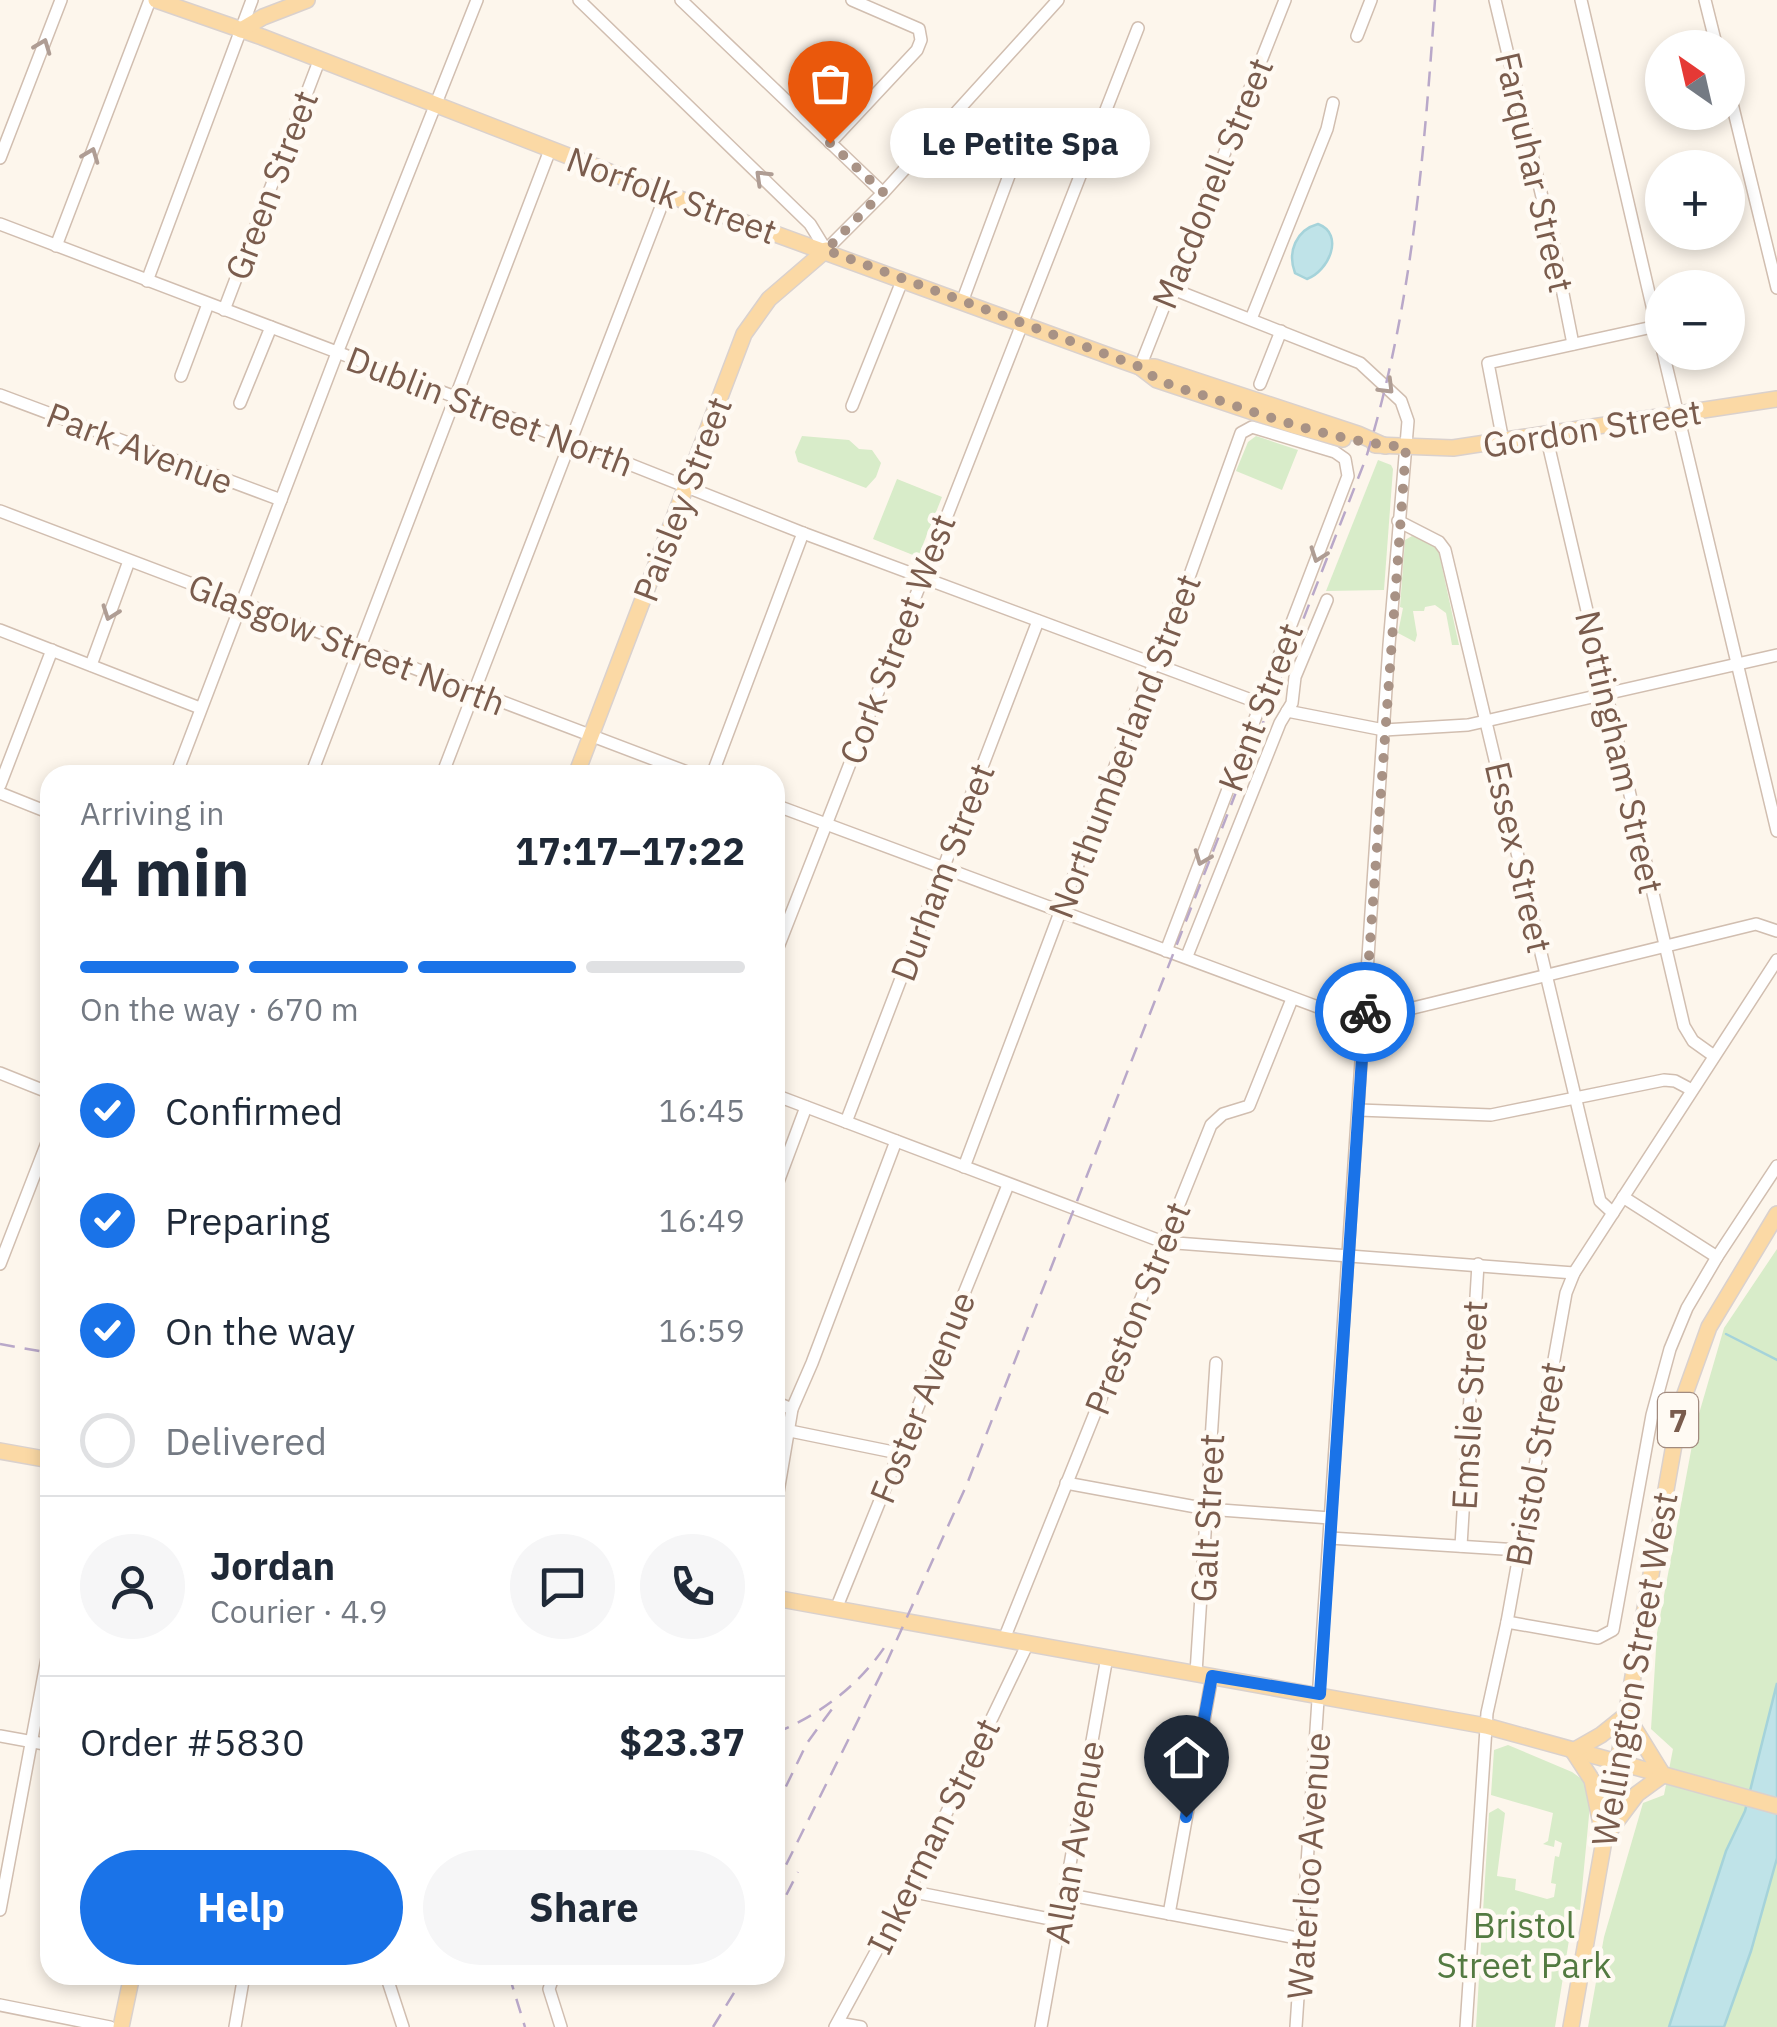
<!DOCTYPE html>
<meta charset="utf-8">
<style>
:root{--surface:#fff;--page:#f6f6f7;--text:#1f2937;--muted:#747a83;--line:#e0e1e3;--accent:#1a73e8}
body{margin:0;font-family:"IBM Plex Sans",sans-serif;background:var(--page);color:var(--text);height:100vh;display:flex;flex-direction:column;font-size:38px;white-space:nowrap}
*{box-sizing:border-box;margin:0}
p{font-size:32px;color:var(--muted)}
.icon{flex:none;width:55px;height:55px;fill:none;stroke:currentColor;stroke-width:2;stroke-linecap:round;stroke-linejoin:round}
.map{position:relative;flex:1;overflow:hidden}
.side{position:absolute;left:40px;top:765px;width:745px;height:1220px;display:flex;flex-direction:column;background:var(--surface);border-radius:30px;box-shadow:0 5px 15px #0003}
.side>*{flex:none}
.needle{width:65px;rotate:326deg}
.buttons{position:absolute;left:1645px;top:30px;display:grid;gap:20px}
.buttons a{display:grid;place-items:center;width:100px;height:100px;border-radius:50%;background:var(--surface);box-shadow:0 5px 15px #0003;font-size:50px}
.pin{position:absolute;display:grid;place-items:center;width:85px;height:85px;color:#fff;margin:-102px -42px;border-radius:50% 50% 50% 0;rotate:-45deg;box-shadow:0 0 10px #0007}
.pin .icon{rotate:45deg}
.courier{position:absolute;display:grid;place-items:center;width:100px;height:100px;margin:-50px;border:8px solid #1a73e8;border-radius:50%;background:#fff;color:#222;box-shadow:0 2px 12px #0007}
.bubble{position:absolute;height:70px;border-radius:35px;background:var(--surface);box-shadow:0 5px 15px #0003;font-size:32px;font-weight:700;line-height:70px;text-align:center}
.head em{font-style:normal;font-weight:700}
.head div{display:flex;flex-direction:column-reverse}
.head{display:flex;align-items:center;justify-content:space-between;height:170px;padding:0 40px}
h1{font-size:65px;font-weight:700;line-height:75px}
.bar{display:grid;grid-template-columns:repeat(4,1fr);gap:15px 10px;align-content:center;height:120px;padding:0 40px}
.bar i{height:12px;border-radius:8px;background:var(--line)}
.bar .on{background:var(--accent)}
.bar p{grid-column:span 4}
.line{display:flex;align-items:center;gap:25px;padding:0 40px;border-top:2px solid var(--line)}
.line div{flex:1}
.round{display:grid;place-items:center;flex:none;width:105px;height:105px;border-radius:52px;background:var(--page)}
ol{padding:0 40px;list-style:none}
li{display:flex;align-items:center;gap:30px;height:110px}
li p{margin-inline-start:auto}
li .icon{padding:10px;border-radius:50%;background:var(--accent);color:#fff;stroke-width:4}
li:last-child{color:var(--muted)}
li i{width:55px;height:55px;border:5px solid var(--line);border-radius:50%}
.button{display:flex;gap:20px;margin-top:auto;padding:20px 40px}
.button a{flex:1;height:115px;border-radius:60px;background:var(--accent);color:#fff;font-size:40px;font-weight:700;line-height:115px;text-align:center}
.button a+a{background:var(--page);color:var(--text)}
.map>svg:first-child{display:block}
.green{fill:#d8ecc9}
.water{fill:#bfe3e8;stroke:#a5d3da;stroke-width:2.5}
.lines{fill:none;stroke-linecap:round;stroke-linejoin:round}
.stream{stroke:#a5d3da;stroke-width:2.5}
.minor-casing{stroke:#d1beb0;stroke-width:14}
.major-casing{stroke:#dad1cd;stroke-width:18}
.minor{stroke:#fff;stroke-width:11}
.major{stroke:#fbd9a5;stroke-width:15}
.rail{stroke:#b9a8c9;stroke-width:2.5;stroke-dasharray:15 10;stroke-linecap:butt}
.oneway{stroke:#af9d94}
.done{stroke:#a89285;stroke-width:10;stroke-dasharray:0 18}
.route{stroke:#1a73e8;stroke-width:12}
.labels{text-anchor:middle;dominant-baseline:central;stroke-width:9;stroke-linejoin:round;paint-order:stroke}
.shield{fill:#fffaf3;stroke:#a28b7f;stroke-width:2.5}
.shield-label{font-size:32px;font-weight:bold;fill:#7a5c4d}
.street-label{font-size:35px;fill:#7a5c4d;stroke:#fffaf3}
.park-label{font-size:35px;fill:#537a41;stroke:#fffaf3}
</style>
<div class="map">
<svg width="1777" height="2027" viewBox="0 0 1777 2027">
<rect width="100%" height="100%" fill="#fdf6ec"/>
<!-- green -->
<g class="green">
<polygon points="802,436 849,440 859,449 872,450 881,463 876,477 866,488 798,462 795,452"/>
<polygon points="1256,436 1298,450 1282,490 1236,471 1248,442"/>
<polygon points="1378,460 1391,465 1393,469 1384,590 1326,591"/>
<polygon points="897,479 942,497 918,557 873,539"/>
<polygon points="1412,536 1433,544 1438,549 1459,645 1452,645 1446,613 1435,605 1425,607 1424,611 1413,611 1417,635 1415,642 1398,633 1403,608 1400,607 1405,540"/>
<polygon points="1777,1249 1777,2027 1588,2027 1604,1937 1643,1803 1664,1795 1673,1749 1651,1729 1657,1633 1696,1424 1724,1328"/>
<polygon points="1508,1745 1572,1772 1586,1782 1590,1805 1580,1910 1574,1909 1555,2027 1476,2027 1489,1813 1498,1808 1505,1813 1497,1876 1516,1879 1515,1890 1547,1899 1554,1897 1556,1884 1551,1883 1555,1856 1559,1857 1562,1843 1555,1840 1554,1847 1543,1844 1548,1841 1553,1813 1491,1795 1494,1750"/>
</g>
<!-- water -->
<g class="water">
<path d="M1318,224C1345,234 1329,271 1307,279L1295,273C1287,252 1296,230 1318,224Z"/>
<polygon points="1777,1683 1777,1858 1751,1951 1724,2027 1669,2027 1726,1851 1745,1811"/>
</g>
<g class="lines">
<!-- stream -->
<polyline class="stream" points="1726,1334 1777,1360"/>
<defs>
<g id="minor">
<polyline points="579,0 810,224 826,250 883,193 1058,0"/>
<polyline points="681,0 883,193"/>
<polyline points="1495,0 1553,243 1573,344"/>
<polyline points="1581,0 1662,349"/>
<polyline points="1705,0 1717,48"/>
<polyline points="1357,36 1371,0"/>
<polyline points="1728,87 1777,288"/>
<polyline points="830,143 917,50 921,40 919,29 852,0"/>
<polyline points="0,158 61,0"/>
<polyline points="0,224 571,441 803,533 1262,704"/>
<polyline points="56,246 150,0"/>
<polyline points="147,281 252,0"/>
<polyline points="1170,288 1360,363 1401,401 1408,421 1389,645 1296,2027"/>
<polyline points="962,302 1020,146"/>
<polyline points="224,310 319,61"/>
<polyline points="1251,319 1327,129 1333,103"/>
<polyline points="1663,352 1777,831"/>
<polyline points="1140,367 1285,0"/>
<polyline points="181,376 208,304"/>
<polyline points="1260,384 1281,331"/>
<polyline points="0,395 281,500"/>
<polyline points="240,403 271,327"/>
<polyline points="852,406 902,281"/>
<polyline points="1546,435 1684,1026 1693,1041 1714,1056"/>
<polyline points="1503,441 1488,363 1657,326"/>
<polyline points="0,511 695,775"/>
<polyline points="1398,521 1439,542 1445,550 1600,1201 1613,1213"/>
<polyline points="0,630 200,708"/>
<polyline points="91,665 129,561"/>
<polyline points="1287,711 1384,730 1468,725 1777,655"/>
<polyline points="176,775 337,353 477,0"/>
<polyline points="311,775 550,150"/>
<polyline points="442,775 666,194"/>
<polyline points="712,775 803,533"/>
<polyline points="0,785 52,650"/>
<polyline points="0,793 50,813"/>
<polyline points="775,805 1350,1019 1364,1020 1756,924 1777,931"/>
<polyline points="775,955 1138,28"/>
<polyline points="1187,956 1280,723 1292,703 1295,677 1327,600"/>
<polyline points="0,1073 50,1093"/>
<polyline points="775,1095 1163,1242 1574,1273"/>
<polyline points="1359,1110 1491,1115 1664,1080 1675,1081 1692,1090"/>
<polyline points="846,1122 1038,621"/>
<polyline points="964,1167 1154,663 1160,658 1241,433 1252,427 1335,452 1345,459 1348,476 1166,951"/>
<polyline points="775,1190 806,1107"/>
<polyline points="1623,1197 1717,1257"/>
<polyline points="0,1264 50,1135"/>
<polyline points="775,1402 792,1409"/>
<polyline points="790,1431 898,1453"/>
<polyline points="1066,1483 1207,1509 1330,1518"/>
<polyline points="775,1510 792,1409 812,1363 896,1141"/>
<polyline points="1330,1538 1519,1550"/>
<polyline points="1461,1546 1478,1264"/>
<polyline points="836,1609 1008,1185"/>
<polyline points="1507,1622 1598,1638 1613,1630 1652,1415 1670,1349 1687,1308 1717,1257 1777,1166"/>
<polyline points="1004,1639 1211,1125 1223,1114 1249,1106 1292,999"/>
<polyline points="1196,1673 1216,1363"/>
<polyline points="0,1736 50,1745"/>
<polyline points="909,1891 1060,1921"/>
<polyline points="1065,1894 1302,1939"/>
<polyline points="0,1910 50,1642"/>
<polyline points="1169,1914 1212,1676"/>
<polyline points="386,1975 403,2027"/>
<polyline points="554,1975 549,1989 561,2027"/>
<polyline points="0,2005 110,2027"/>
<polyline points="838,2023 861,2027"/>
<polyline points="235,2027 244,1975"/>
<polyline points="835,2027 909,1891 1028,1643"/>
<polyline points="1041,2027 1107,1657"/>
<polyline points="1466,2027 1487,1713 1507,1622 1566,1293 1574,1273 1777,960"/>
</g>
<g id="major">
<polyline points="156,0 262,37 666,194 1123,361 1140,367 1155,367 1358,434 1385,446"/>
<polyline points="241,30 263,17 307,0"/>
<polyline points="1140,367 1157,380 1292,425 1343,439"/>
<polyline points="1375,445 1453,448 1777,399"/>
<polyline points="576,775 744,334 769,299 826,250"/>
<polyline points="0,1451 50,1460"/>
<polyline points="775,1598 1486,1726 1777,1806"/>
<polyline points="1626,1715 1663,1775"/>
<polyline points="1573,1751 1592,1780 1602,1829"/>
<polyline points="1573,1751 1601,1735 1626,1715"/>
<polyline points="1607,1834 1637,1794 1663,1775"/>
<polyline points="121,2027 132,1975"/>
<polyline points="1571,2027 1681,1405 1709,1327 1777,1214"/>
</g>
</defs>
<!-- minor casing -->
<use href="#minor" class="minor-casing"/>
<!-- major casing -->
<use href="#major" class="major-casing"/>
<!-- minor -->
<use href="#minor" class="minor"/>
<!-- major -->
<use href="#major" class="major"/>
<!-- rail -->
<g class="rail">
<polyline points="0,1344 50,1353"/>
<path d="M775,1733C818,1716 857,1687 884,1648"/>
<polyline points="775,1809 807,1743 832,1709"/>
<path d="M775,1887L885,1666L967,1484L1366,458C1412,308 1424,156 1435,0"/>
<polyline points="775,1917 798,1872"/>
<polyline points="509,1975 525,2027"/>
<polyline points="713,2027 745,1975"/>
</g>
</g>
<!-- one-way arrows -->
<defs><path id="oneway-chevron" d="M-2-3.5L2.5 0L-2 3.5" fill="none" stroke-width="1.6" stroke-linecap="round" stroke-linejoin="round" transform="scale(2.5)"/></defs>
<g class="oneway">
<use href="#oneway-chevron" transform="translate(43 46) rotate(-69)"/>
<use href="#oneway-chevron" transform="translate(91 155) rotate(-69)"/>
<use href="#oneway-chevron" transform="translate(762 177) rotate(-136)"/>
<use href="#oneway-chevron" transform="translate(1387 387) rotate(45)"/>
<use href="#oneway-chevron" transform="translate(1318 555) rotate(110)"/>
<use href="#oneway-chevron" transform="translate(110 613) rotate(110)"/>
<use href="#oneway-chevron" transform="translate(1202 858) rotate(111)"/>
</g>
<g class="lines">
<!-- done -->
<path class="done" d="M830,143L883,192L826,250L1140,367C1162,386 1191,391 1218,400C1280,421 1340,442 1406,447L1365,1012"/>
<!-- route -->
<polyline class="route" points="1186,1817 1212,1676 1320,1694 1365,1012"/>
</g>
<g class="labels">
<!-- shield labels -->
<rect class="shield" x="1658" y="1393" width="40" height="54" rx="8"/>
<g class="shield-label">
<text x="1678" y="1420">7</text>
</g>
<!-- street labels -->
<g class="street-label">
<text transform="translate(1535 172) rotate(77)">Farquhar Street</text>
<text transform="translate(1212 183) rotate(-68)">Macdonell Street</text>
<text transform="translate(271 185) rotate(-69)">Green Street</text>
<text transform="translate(672 195) rotate(20)">Norfolk Street</text>
<text transform="translate(490 411) rotate(21)">Dublin Street North</text>
<text transform="translate(1592 428) rotate(-9)">Gordon Street</text>
<text transform="translate(140 448) rotate(21)">Park Avenue</text>
<text transform="translate(682 499) rotate(-69)">Paisley Street</text>
<text transform="translate(897 639) rotate(-69)">Cork Street West</text>
<text transform="translate(347 644) rotate(21)">Glasgow Street North</text>
<text transform="translate(1260 707) rotate(-69)">Kent Street</text>
<text transform="translate(1124 746) rotate(-69)">Northumberland Street</text>
<text transform="translate(1620 752) rotate(77)">Nottingham Street</text>
<text transform="translate(1519 857) rotate(77)">Essex Street</text>
<text transform="translate(942 872) rotate(-69)">Durham Street</text>
<text transform="translate(1137 1308) rotate(-68)">Preston Street</text>
<text transform="translate(922 1397) rotate(-68)">Foster Avenue</text>
<text transform="translate(1469 1405) rotate(-87)">Emslie Street</text>
<text transform="translate(1535 1464) rotate(-80)">Bristol Street</text>
<text transform="translate(1207 1518) rotate(-87)">Galt Street</text>
<text transform="translate(1634 1669) rotate(-80)">Wellington Street West</text>
<text transform="translate(933 1836) rotate(-64)">Inkerman Street</text>
<text transform="translate(1074 1842) rotate(-80)">Allan Avenue</text>
<text transform="translate(1308 1866) rotate(-86)">Waterloo Avenue</text>
</g>
<!-- park labels -->
<g class="park-label">
<text x="1524" y="1925">Bristol<tspan x="1524" dy="40">Street Park</tspan></text>
</g>
</g>
</svg>
<div class="buttons">
<a><svg class="needle" viewBox="-14 -14 28 28"><path d="M0-13l5 13h-10z" fill="#e53935"/><path d="M0 13l5-13h-10z" fill="#747a83"/></svg></a>
<a>+</a>
<a>−</a>
</div>
<div class="pin" style="left:830px;top:143px;background:#ea580c"><svg class="icon" aria-label="bag" viewBox="0 0 24 24"><path d="M5 8h14l-1 12H6zM9 8a3 3 0 0 1 6 0"/></svg></div>
<div class="pin" style="left:1186px;top:1817px;background:#1f2937"><svg class="icon" aria-label="home" viewBox="0 0 24 24"><path d="M3 11l9-7 9 7M6 9v11h12V9"/></svg></div>
<div class="courier" style="left:1365px;top:1012px"><svg class="icon" aria-label="bike" viewBox="0 0 24 24"><circle cx="6" cy="16" r="4"/><circle cx="18" cy="16" r="4"/><path d="M6 16l4-8h5l3 8M10 8l3 8H6M13 5h3"/></svg></div>
<div class="bubble" style="left:890px;top:108px;width:260px">Le Petite Spa</div>
<section class="side">
<div class="head"><div><h1>4 min</h1><p>Arriving in</p></div><em>17:17–17:22</em></div>
<div class="bar"><i class="on"></i><i class="on"></i><i class="on"></i><i></i><p>On the way · 670 m</p></div>
<ol>
<li><svg class="icon" aria-label="check" viewBox="0 0 24 24"><path d="M5 12l5 5 9-10"/></svg>Confirmed<p>16:45</p></li>
<li><svg class="icon" aria-label="check" viewBox="0 0 24 24"><path d="M5 12l5 5 9-10"/></svg>Preparing<p>16:49</p></li>
<li><svg class="icon" aria-label="check" viewBox="0 0 24 24"><path d="M5 12l5 5 9-10"/></svg>On the way<p>16:59</p></li>
<li><i></i>Delivered</li>
</ol>
<div class="line" style="height:180px"><a class="round"><svg class="icon" aria-label="person" viewBox="0 0 24 24"><circle cx="12" cy="8" r="4"/><path d="M4 21q1-7 8-7t8 7"/></svg></a><div><b>Jordan</b><p>Courier · 4.9</p></div><a class="round"><svg class="icon" aria-label="chat" viewBox="0 0 24 24"><path d="M4 5h16v11H9l-5 4z"/></svg></a><a class="round"><svg class="icon" aria-label="phone" viewBox="0 0 24 24"><path d="M5 4h4l2 5-3 2q2 4 5 5l2-3 5 2v4C11 20 4 13 5 4z"/></svg></a></div>
<div class="line" style="height:130px"><div>Order #5830</div><b>$23.37</b></div>
<div class="button"><a>Help</a><a>Share</a></div>
</section>
</div>
